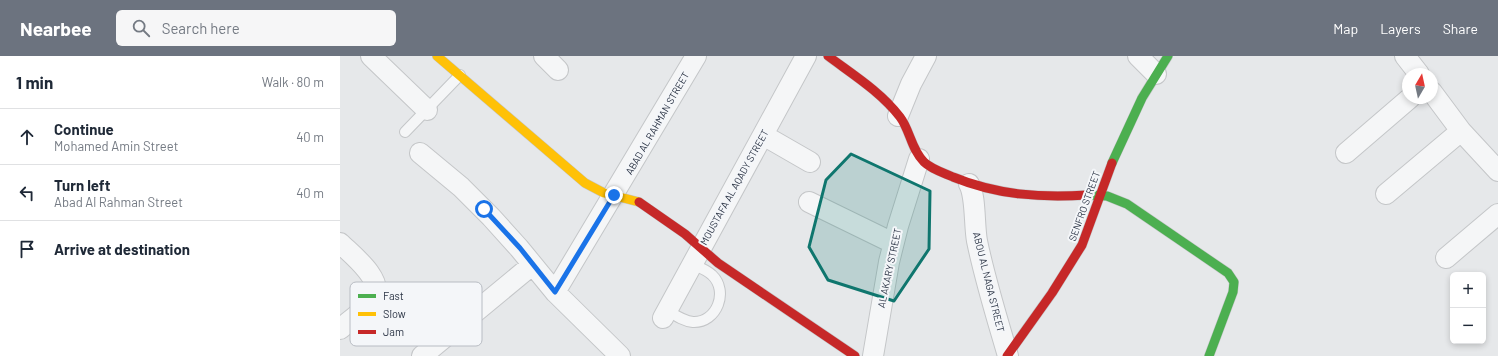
<!DOCTYPE html>
<html lang="en">
<head>
<meta charset="utf-8">
<style>
  :root { --surface:#fff; --page:#f6f6f7; --text:#1f2937; --muted:#747a83; --line:#e0e1e3; --accent:#6c737f }
  body { margin:0; font-family:Barlow,sans-serif; background:var(--page); color:var(--text) }
  .controls { position:absolute; right:12px; bottom:12px; display:grid; overflow:hidden; border-radius:6px; box-shadow:0 2px 6px #0003 }
  .controls button { width:36px; height:36px; display:grid; place-items:center; padding:0; border:0; border-bottom:1px solid var(--line); background:var(--surface); color:var(--text); font:20px sans-serif }
  .compass { position:absolute; left:1062px; top:12px; width:36px; height:36px; border-radius:50%; background:var(--surface); box-shadow:0 2px 6px #0003; rotate:9deg }
  .stop { position:absolute; width:12px; height:12px; margin:-9px; border:3px solid #1a73e8; border-radius:50%; background:#fff }
  .stop.end { background:#1a73e8; border-color:#fff; box-shadow:0 1px 4px #0008 }
  .list { margin:0; padding:0; list-style:none }
  h2 { display:flex; justify-content:space-between; align-items:center; height:52px; margin:0; padding:0 16px; font-size:17px }
  h2 small { font-size:13px; font-weight:400; color:var(--muted) }
  .list li { display:grid; grid-template-columns:26px 1fr auto; gap:12px; align-items:center; box-sizing:border-box; height:56px; padding:0 16px; border-top:1px solid var(--line) }
  .list b { display:block; font-size:15px; white-space:nowrap }
  .list p { margin:0; font-size:13px; white-space:nowrap; color:var(--muted) }
  .list em { font-size:13px; font-style:normal; color:var(--muted) }
  .icon { flex:none; width:22px; height:22px; fill:none; stroke:currentColor; stroke-width:2; stroke-linecap:round; stroke-linejoin:round }
  .map { position:relative; flex:none; width:1158px; height:300px; overflow:hidden }
  header { display:flex; align-items:center; gap:24px; box-sizing:border-box; height:56px; padding:0 20px; background:var(--accent); color:#fff }
  header strong { font-size:19px }
  nav { display:flex; gap:22px; margin-inline-start:auto; font-size:14px }
  .search { width:280px; height:36px; background:var(--page); display:flex; align-items:center; gap:10px; box-sizing:border-box; padding:0 14px; border-radius:6px; color:var(--muted); font-size:15px }
  main { display:flex }
  aside { flex:1; background:var(--surface) }
  .map>svg:first-child { display:block }
  .lines { fill:none; stroke-linecap:round; stroke-linejoin:round }
  .lane-casing { stroke:#c4c6c8; stroke-width:12 }
  .street-casing { stroke:#c4c6c8; stroke-width:22 }
  .fast-casing { stroke:#c4c6c8; stroke-width:10 }
  .slow-casing { stroke:#c4c6c8; stroke-width:10 }
  .jam-casing { stroke:#c4c6c8; stroke-width:10 }
  .lane { stroke:#f5f6f7; stroke-width:10 }
  .street { stroke:#f5f6f7; stroke-width:20 }
  .fast { stroke:#4caf50; stroke-width:9 }
  .slow { stroke:#ffc107; stroke-width:9 }
  .jam { stroke:#c62828; stroke-width:9 }
  .route { stroke:#1a73e8; stroke-width:5 }
  .marked { fill:#0f766e; fill-opacity:0.2; stroke:#0f766e; stroke-width:3; stroke-linejoin:round }
  .labels { text-anchor:middle; dominant-baseline:central; stroke-width:4; stroke-linejoin:round; paint-order:stroke }
  .street-label { font-size:10px; fill:#2b3445; stroke:#f4f6f9 }
  .key { fill:#f4f6f9; stroke:#b8bcc3; stroke-width:1 }
  .key-label { font-size:11px; fill:#2b3445 }
</style>
</head>
<body>
<header>
<strong>Nearbee</strong>
<div class="search"><svg class="icon" aria-label="search" viewBox="0 0 24 24"><circle cx="10" cy="10" r="6"/><path d="M15 15l6 6"/></svg>Search here</div>
<nav><a>Map</a><a>Layers</a><a>Share</a></nav>
</header>
<main>
<aside>
<h2>1 min<small>Walk · 80 m</small></h2>
<ul class="list">
<li><svg class="icon" aria-label="ahead" viewBox="0 0 24 24"><path d="M12 20V5M6 11l6-6 6 6"/></svg><div><b>Continue</b><p>Mohamed Amin Street</p></div><em>40 m</em></li>
<li><svg class="icon" aria-label="left" viewBox="0 0 24 24"><path d="M17 20v-9H6M10 6l-5 5 5 5"/></svg><div><b>Turn left</b><p>Abad Al Rahman Street</p></div><em>40 m</em></li>
<li><svg class="icon" aria-label="arrive" viewBox="0 0 24 24"><path d="M6 21V4h12l-3 4 3 4H6"/></svg><div><b>Arrive at destination</b></div></li>
</ul>
</aside>
<div class="map">
<svg width="1158" height="300" viewBox="0 0 1158 300">
  <rect width="100%" height="100%" fill="#e6e8ea"/>
  <g class="lines">
    <defs>
      <path id="lane" d="M65 76 120 19
        M327 254C335 259 343 265 353 266 377 267 389 235 372 219 367 214 359 211 352 208"/>
      <path id="street" d="M31 0 87 54
        M204 0 218 14
        M798 0 816 18
        M1065 0 1079 18
        M1092 36 1121 75 1158 115
        M558 60 571 28 586 0
        M423 79 470 106
        M80 97 121 131 151 161 179 192 215 236 280 300
        M1006 97 1070 42
        M629 128C636 140 634 169 637 185 645 224 657 262 668 300
        M1046 138 1121 75
        M469 146 553 187
        M0 187C12 199 44 223 34 241 27 253 10 264 0 273
        M1106 202 1158 158
        M215 236 356 0
        M323 262 466 0
        M82 300 192 209
        M533 300 549 206 558 170 579 103"/>
      <path id="fast" d="M772 107 802 42 828 0
        M747 139 767 140 787 148 888 217 894 226 893 236 869 300"/>
      <path id="slow" d="M97 0 245 127 264 137 299 146"/>
      <path id="jam" d="M488 0C512 18 541 36 560 61 570 74 571 93 584 106 591 113 604 117 613 121 657 139 701 142 747 139
        M299 146 345 178 378 207 515 300
        M667 300 712 237 742 189 772 107"/>
    </defs>
    <!-- lane casing -->
    <use href="#lane" class="lane-casing"/>
    <!-- street casing -->
    <use href="#street" class="street-casing"/>
    <!-- fast casing -->
    <use href="#fast" class="fast-casing"/>
    <!-- slow casing -->
    <use href="#slow" class="slow-casing"/>
    <!-- jam casing -->
    <use href="#jam" class="jam-casing"/>
    <!-- lane -->
    <use href="#lane" class="lane"/>
    <!-- street -->
    <use href="#street" class="street"/>
    <!-- fast -->
    <use href="#fast" class="fast"/>
    <!-- slow -->
    <use href="#slow" class="slow"/>
    <!-- jam -->
    <use href="#jam" class="jam"/>
  </g>
  <g class="lines">
    <!-- route -->
    <path class="route" d="M144 153 180 192 215 236 274 139"/>
  </g>
  <!-- marked area -->
  <path class="marked" d="M511 98 590 135 589 193 554 245 488 224 469 191 486 124Z"/>
  <g class="labels">
    <!-- street labels -->
    <g class="street-label">
      <text transform="translate(317 67) rotate(-60)">ABAD AL RAHMAN STREET</text>
      <text transform="translate(394 131) rotate(-61)">MOUSTAFA AL AQADY STREET</text>
      <text transform="translate(744 150) rotate(-70)">SENFRO STREET</text>
      <text transform="translate(549 212) rotate(-78)">AL AKARY STREET</text>
      <text transform="translate(649 226) rotate(76)">ABOU AL NAGA STREET</text>
    </g>
  </g>
  <!-- legend -->
  <rect x="10" y="226" width="132" height="64" rx="6" class="key"/>
  <rect x="18" y="238" width="18" height="4" fill="#4caf50"/>
  <rect x="18" y="256" width="18" height="4" fill="#ffc107"/>
  <rect x="18" y="274" width="18" height="4" fill="#c62828"/>
  <g class="key-label">
    <text x="43" y="244">Fast</text>
    <text x="43" y="262">Slow</text>
    <text x="43" y="280">Jam</text>
  </g>
</svg>
<div class="controls">
<button>+</button>
<button>−</button>
</div>
<svg class="compass" viewBox="-18 -18 36 36"><path d="M0-13l5 13h-10z" fill="#e53935"/><path d="M0 13l5-13h-10z" fill="#747a83"/></svg>
<div class="stop" style="left:144px;top:153px"></div>
<div class="stop end" style="left:274px;top:139px"></div>
</div>
</main>
</body>
</html>
